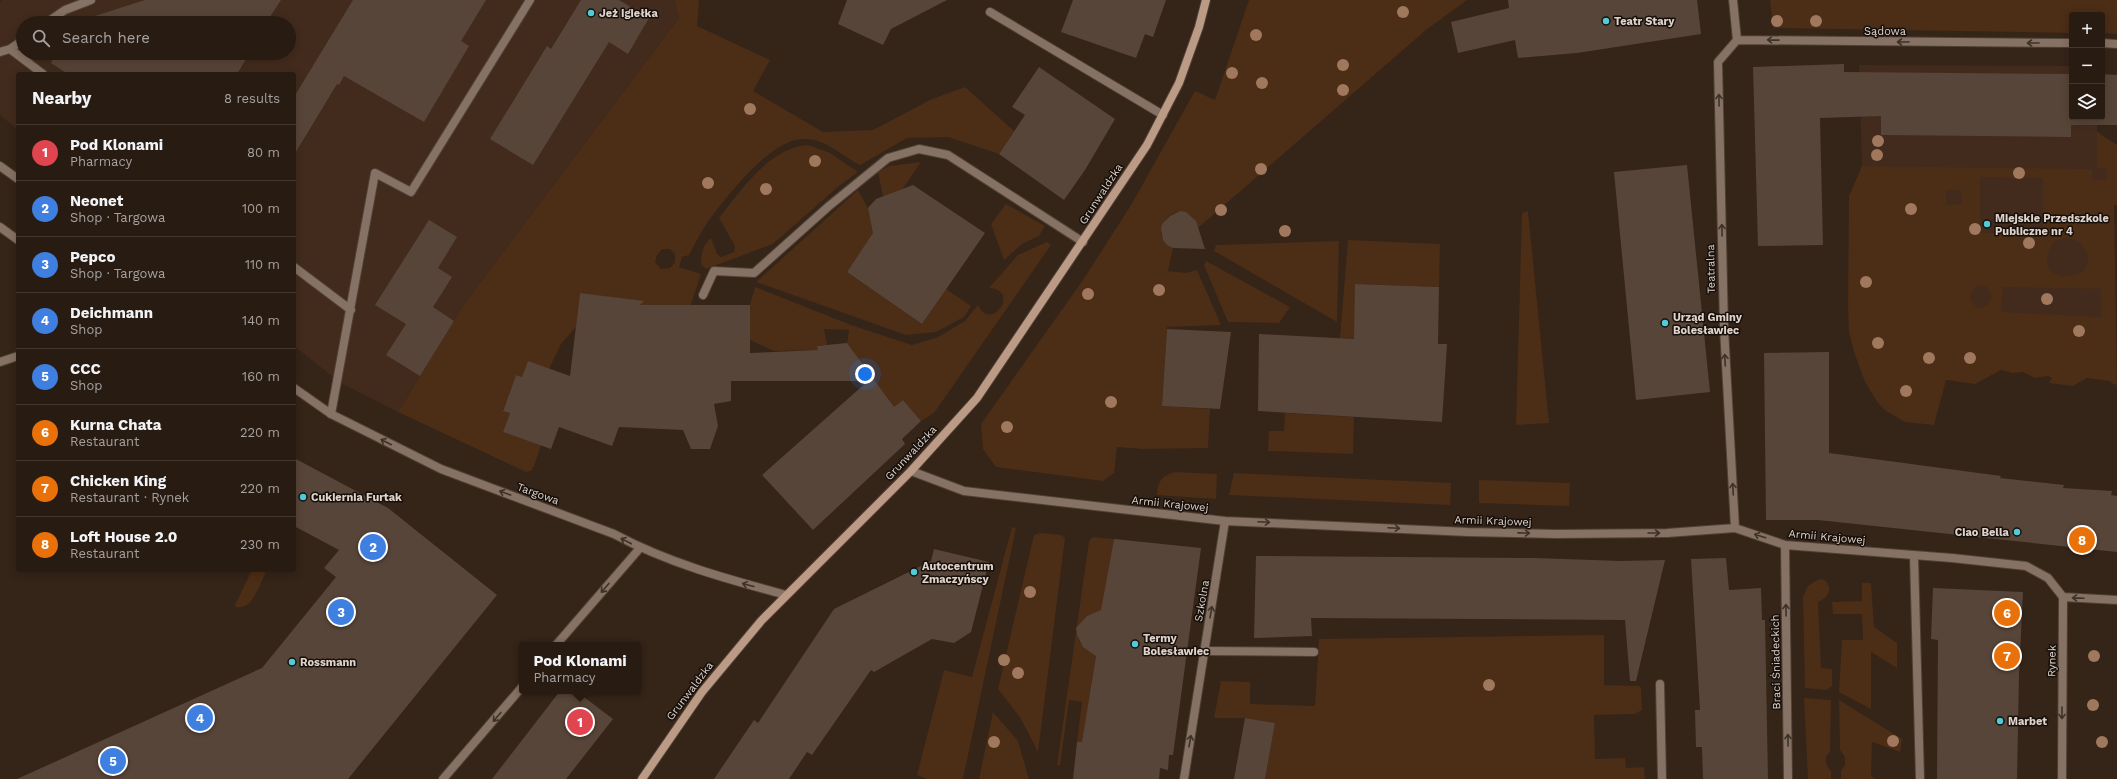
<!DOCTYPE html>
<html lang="en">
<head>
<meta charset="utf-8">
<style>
  :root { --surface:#281b12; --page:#342820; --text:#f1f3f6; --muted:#a5a19f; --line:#443932; --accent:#2563eb }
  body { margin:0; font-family:"Work Sans",sans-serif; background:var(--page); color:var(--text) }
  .controls { position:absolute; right:12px; top:12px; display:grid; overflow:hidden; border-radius:4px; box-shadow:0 2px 10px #0003 }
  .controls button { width:36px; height:36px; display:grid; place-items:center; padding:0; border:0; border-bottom:1px solid var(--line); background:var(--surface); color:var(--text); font:20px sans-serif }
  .you { position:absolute; left:865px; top:374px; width:14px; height:14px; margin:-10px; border:3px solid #fff; border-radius:50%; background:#1a73e8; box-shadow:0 0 0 6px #1a73e833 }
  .badge { display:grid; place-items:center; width:26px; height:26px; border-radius:50%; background:var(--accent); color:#fff; font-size:13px; font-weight:700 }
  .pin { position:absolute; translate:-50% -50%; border:2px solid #fff; box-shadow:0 1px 4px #0006 }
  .popup { position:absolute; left:519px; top:642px; width:122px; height:52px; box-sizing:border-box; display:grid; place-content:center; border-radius:4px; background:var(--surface); filter:drop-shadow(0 1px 3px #0005); font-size:13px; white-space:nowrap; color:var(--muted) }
  .popup b { font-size:15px; color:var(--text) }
  .popup::after { content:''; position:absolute; left:50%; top:100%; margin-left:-8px; border:8px solid transparent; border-top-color:var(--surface) }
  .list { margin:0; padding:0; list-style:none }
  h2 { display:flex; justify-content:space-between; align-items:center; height:52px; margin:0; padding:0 16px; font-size:17px }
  h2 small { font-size:13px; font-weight:400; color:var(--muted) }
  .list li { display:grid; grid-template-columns:26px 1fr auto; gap:12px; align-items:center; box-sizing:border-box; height:56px; padding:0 16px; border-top:1px solid var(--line) }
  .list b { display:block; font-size:15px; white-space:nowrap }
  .list p { margin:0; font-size:13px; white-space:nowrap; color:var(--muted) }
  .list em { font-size:13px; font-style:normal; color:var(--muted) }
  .icon { flex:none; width:22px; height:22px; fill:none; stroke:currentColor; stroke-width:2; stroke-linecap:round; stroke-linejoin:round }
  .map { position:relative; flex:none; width:2117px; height:779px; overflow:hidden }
  .search { position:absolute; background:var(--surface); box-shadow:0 2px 10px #0003; left:16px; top:16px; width:280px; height:44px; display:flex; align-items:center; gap:10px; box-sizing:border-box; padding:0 14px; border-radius:22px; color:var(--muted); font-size:15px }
  .panel { position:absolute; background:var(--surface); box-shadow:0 2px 10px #0003; left:16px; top:72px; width:280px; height:500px; border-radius:4px }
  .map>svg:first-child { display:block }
  .built { fill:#422b1d; fill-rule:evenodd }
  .green { fill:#4c2d16; fill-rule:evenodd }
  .building { fill:#584539 }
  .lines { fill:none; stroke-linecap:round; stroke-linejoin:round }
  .lane-casing { stroke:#504035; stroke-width:10 }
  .street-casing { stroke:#504035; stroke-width:10 }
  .secondary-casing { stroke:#504035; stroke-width:10 }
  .lane { stroke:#867264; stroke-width:8 }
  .street { stroke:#867264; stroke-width:8 }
  .secondary { stroke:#bc9b86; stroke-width:8 }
  .tree { fill:#9f785e }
  .oneway { stroke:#3d322a }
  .poi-dot { fill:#52cbd8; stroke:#160f0a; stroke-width:1.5 }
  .labels { text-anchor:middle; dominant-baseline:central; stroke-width:3; stroke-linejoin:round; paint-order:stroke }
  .poi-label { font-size:11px; font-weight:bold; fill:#dfd3cc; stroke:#160f0a; text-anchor:start }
  .street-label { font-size:11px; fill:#dfd3cc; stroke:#160f0a }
</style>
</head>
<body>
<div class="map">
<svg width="2117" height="779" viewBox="0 0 2117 779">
  <rect width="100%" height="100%" fill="#352418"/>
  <!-- built -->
  <path class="built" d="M2 0H674L679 18 464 304 398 412 341 383 294 346V74H18V130L0 115V2ZM23 23H289V53H23Z
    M1859 65 2072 66V117H2097V130L2106 147 2114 355 1866 302Z"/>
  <!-- green -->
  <path class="green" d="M674 0H699L697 26 770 60 753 91 823 132 873 130 932 99 965 87 1014 131 999 154 948 137 907 138 860 165C840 155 826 138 803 139 773 139 733 189 716 211 705 224 697 240 689 255L682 257 679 267 701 274 687 316V323L616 298 580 293 576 327 561 344 549 369 522 377 516 375 503 410 510 413 503 432 541 445 534 466 531 471 526 472 398 412 464 304 679 18ZM662 249H670L675 254V262L670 268 661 269 655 262 657 255Z
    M1249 0H1467L1426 30 1198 228C1195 219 1190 213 1180 211 1161 215 1153 239 1173 248L1168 271 1186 273 1197 270 1221 325 1167 327 1162 406 1210 409 1208 448 1143 449 1117 447 1114 473 1103 481 996 467 983 449 981 424 1083 280 1131 205 1195 91 1215 100Z
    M1770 0H2117V34L2102 33V15H2072V33L1773 28Z
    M2097 132 2117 145V205H2114L2117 384 2115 385 2109 381 2087 378 2073 386 2049 383 2052 378 2048 376 2035 378 2023 372 2012 373 2001 370 1975 384 1946 380 1934 425 1905 422 1886 411 1878 403 1865 382 1854 352 1849 332 1848 306 1849 196 1862 166 2092 169V179L2107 180V169L2097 168ZM1980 177 2043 178V233H1980ZM1946 190H1961L1962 204 1946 205ZM2066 238C2074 239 2082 242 2086 251 2100 288 2024 284 2054 242ZM1982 285 1988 288 1992 297 1987 306 1980 308 1973 304 1970 297 1975 287ZM2003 287 2101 289V317L2001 312Z
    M808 145 830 153 858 172 839 186 773 244 706 269 701 264C701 253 703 245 711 238L717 254 721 257 734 252 735 246 719 218C741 190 770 147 808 145Z
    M921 162 893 203 883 196 878 172 889 166Z
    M858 190 868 208 870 217 880 224 847 272 922 324 946 289 971 306 964 317 936 332 906 335 756 282Z
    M1006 204 1045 226 1039 236 1022 244 1004 260 991 224Z
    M1528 211 1549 423 1516 425 1522 213Z
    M1348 240 1440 244 1439 287 1356 284 1355 339 1340 338Z
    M1339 241 1337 322 1214 251 1216 245Z
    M1047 242 1051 245 934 413 921 421 903 400 885 415 852 374 864 367 847 343 849 330 824 329 827 345H818V350L774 351 750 340V305L755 287 851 325 912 345 938 337 965 321 978 305C990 333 1022 290 989 288L1018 255Z
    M1206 261 1290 307 1279 323 1228 322 1204 265Z
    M1285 413 1354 417 1353 454 1268 451 1269 431H1284Z
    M1175 472 1217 474 1216 499 1157 495C1158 480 1162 476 1175 472Z
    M1234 473 1451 483 1450 505 1229 495Z
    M1479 480 1570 483 1569 506 1479 503Z
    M1012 527 1016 528 963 779H927L917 775 944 670 972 677Z
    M1041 533 1061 535 1065 538 1038 752 1021 719 998 689 1034 535Z
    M1093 537 1114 539 1101 613 1087 616 1076 630C1077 642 1085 650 1096 653L1083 742H1077L1082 702 1069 700 1060 765H1057L1089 541Z
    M252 570H265V574C259 586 253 610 236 607L235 605Z
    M1819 579 1825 580C1834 589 1828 598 1818 602L1821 668 1832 669V686L1827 690 1805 688 1803 597 1808 586Z
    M1862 583H1871L1874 627 1897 643V668L1871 652V709L1839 692 1842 640H1863L1862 614H1833L1832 602 1862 601Z
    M1604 635V685L1639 686 1641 689 1642 710 1635 714 1594 715 1595 759 1625 758 1626 768 1644 767 1645 779H1265L1275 723 1245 718H1214L1221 681 1250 682V704L1315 706 1319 639Z
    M1804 698 1831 700 1830 752C1823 757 1826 766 1831 771V779H1808Z
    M1839 700 1902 739 1900 752 1872 742 1871 776 1875 779H1841V771L1845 765V757L1840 750Z
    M993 712 1018 741 1029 779H979Z"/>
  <!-- building -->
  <path class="building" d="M145 0H281L266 23H73Z
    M353 0H486L461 41 469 46 424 122 344 76 339 85 337 84 294 155V97Z
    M581 0H619L649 18 628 54 609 42 533 165 490 139 547 46 551 49Z
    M847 0H947L891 29 883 45 838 24Z
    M1073 0H1166L1153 37 1145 34 1136 58 1061 32Z
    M1508 0H1697L1701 34 1577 53 1518 58 1515 40 1458 53 1451 22 1509 8Z
    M56 53H247L249 54 237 74H68L51 63Z
    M1844 64V72L2072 74V117H2102V74L2117 75V125H2071V137L1881 135V116L1820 118 1823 245 1758 246 1753 67Z
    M1039 67 1115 119 1085 170 1064 200 999 154 1025 115 1012 107Z
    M1687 165 1710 392 1636 400 1614 172Z
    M913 185 985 233 922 324 847 272 873 233 868 208 876 199Z
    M1180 211 1186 212 1196 221 1205 249 1173 248 1167 245 1163 240 1161 229 1162 224 1170 216Z
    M429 220 457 237 438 268 452 277 433 307 454 321 420 376 386 355 406 324 375 305Z
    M1355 284 1439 287 1438 344H1447L1442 422 1258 411 1259 334 1354 339Z
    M580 293 644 301 640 305H750V353L818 350 817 346 847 343 894 407 903 400 921 421 902 439 905 444 813 530 762 475 868 381H731V401L714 404 718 426 710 449H691L683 430 619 427 612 446 559 427 551 449 503 432 510 413 503 411 516 375 522 377 528 361 570 376Z
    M1167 329 1231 332 1220 409 1162 406Z
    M1829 352V453L2001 476 2000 478 2064 485 2063 488 2112 491 2111 495 2117 496V552L1818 520H1766L1764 353Z
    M294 458 388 508 497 595 348 779H17L262 668 336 577 324 568 339 550 294 526Z
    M1114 539 1201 548 1173 755H1169L1168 770 1160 768 1159 779H1073L1077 742H1082L1096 656 1083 647 1077 635 1076 628 1087 616 1101 610Z
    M934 549 989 562 971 632 954 643 932 639 874 672 871 670 812 755 807 752 789 779H714L754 720 758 723 834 609 931 561Z
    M1256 556 1534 558 1621 561 1665 560 1636 681H1630L1625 620 1311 618 1312 636 1254 638Z
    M1726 558 1729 590 1761 588 1762 620H1765L1768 779H1703L1702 747H1696L1695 710H1700L1691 559Z
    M1933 588 2023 592 2019 675 2017 779H1937L1938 640 1931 639Z
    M560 691H576L613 719 566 779H492Z
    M1245 718 1275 723 1265 779H1234Z"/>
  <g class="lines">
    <defs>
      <path id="lane" d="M990 12 1163 115
        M46 23 65 10 91 0
        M10 49 43 74
        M0 52 10 49 23 40
        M0 227 18 240
        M294 267 351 310
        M703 295 714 271 754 273 829 206 888 158 919 149 948 155 1083 242
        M0 362 18 356
        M331 414 375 173 411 192 530 0
        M1914 556 1920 779
        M556 645 640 548
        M1204 651 1314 652
        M1660 684 1662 779
        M443 779 522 687"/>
      <path id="street" d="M1733 0 1737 40
        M1737 40 2072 43
        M2102 43 2117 44
        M0 166 18 179
        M294 388 331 414 441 469 614 534C668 563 727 579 786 595
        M911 471 964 491 1225 521 1468 532 1556 534 1667 533 1735 528 1785 545 1952 558 2026 566 2048 578 2063 597
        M1735 528 1724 328 1718 62 1737 40
        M1785 545 1788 779
        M1184 779 1225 521
        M2062 779 2063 597 2117 600"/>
      <path id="secondary" d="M642 779 702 692 761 621 911 471 977 398 1147 145 1179 83 1199 27 1206 0"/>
    </defs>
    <!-- lane casing -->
    <use href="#lane" class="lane-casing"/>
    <!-- street casing -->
    <use href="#street" class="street-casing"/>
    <!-- secondary casing -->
    <use href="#secondary" class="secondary-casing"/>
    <!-- lane -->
    <use href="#lane" class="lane"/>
    <!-- street -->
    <use href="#street" class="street"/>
    <!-- secondary -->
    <use href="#secondary" class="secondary"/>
  </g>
  <!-- trees -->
  <g class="tree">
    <circle cx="1403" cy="12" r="6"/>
    <circle cx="1777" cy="21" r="6"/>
    <circle cx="1816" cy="21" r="6"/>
    <circle cx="1256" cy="35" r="6"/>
    <circle cx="1343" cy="65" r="6"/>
    <circle cx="1232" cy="73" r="6"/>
    <circle cx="1262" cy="83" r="6"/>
    <circle cx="1343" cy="90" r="6"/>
    <circle cx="750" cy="109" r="6"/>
    <circle cx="1878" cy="141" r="6"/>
    <circle cx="1877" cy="155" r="6"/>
    <circle cx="815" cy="161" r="6"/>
    <circle cx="1261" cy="169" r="6"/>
    <circle cx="2019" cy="173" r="6"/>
    <circle cx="708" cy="183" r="6"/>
    <circle cx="766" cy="189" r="6"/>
    <circle cx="1911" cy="209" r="6"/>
    <circle cx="1221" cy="210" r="6"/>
    <circle cx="1975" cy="229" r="6"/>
    <circle cx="1285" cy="231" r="6"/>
    <circle cx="2029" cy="243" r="6"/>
    <circle cx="1866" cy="282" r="6"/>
    <circle cx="1159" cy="290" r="6"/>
    <circle cx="1088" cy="294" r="6"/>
    <circle cx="2047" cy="299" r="6"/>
    <circle cx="2079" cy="331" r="6"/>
    <circle cx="1878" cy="343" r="6"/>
    <circle cx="1929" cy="358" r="6"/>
    <circle cx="1970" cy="358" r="6"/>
    <circle cx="1906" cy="391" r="6"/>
    <circle cx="1111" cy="402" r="6"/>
    <circle cx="1007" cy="427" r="6"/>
    <circle cx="1030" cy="592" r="6"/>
    <circle cx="2094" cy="656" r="6"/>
    <circle cx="1004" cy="660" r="6"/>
    <circle cx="1018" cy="673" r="6"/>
    <circle cx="1489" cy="685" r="6"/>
    <circle cx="2093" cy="705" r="6"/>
    <circle cx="1893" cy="741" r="6"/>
    <circle cx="994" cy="742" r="6"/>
    <circle cx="2102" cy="742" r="6"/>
  </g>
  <!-- one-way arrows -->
  <defs><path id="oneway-shaft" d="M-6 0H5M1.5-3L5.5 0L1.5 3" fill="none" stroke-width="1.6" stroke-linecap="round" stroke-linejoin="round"/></defs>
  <g class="oneway">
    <use href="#oneway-shaft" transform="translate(1773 40) rotate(-179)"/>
    <use href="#oneway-shaft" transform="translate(1903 42) rotate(-180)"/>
    <use href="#oneway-shaft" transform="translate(2033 43) rotate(-180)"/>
    <use href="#oneway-shaft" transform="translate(1719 100) rotate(-91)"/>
    <use href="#oneway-shaft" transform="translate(1722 230) rotate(-91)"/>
    <use href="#oneway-shaft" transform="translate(1725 360) rotate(-93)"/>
    <use href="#oneway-shaft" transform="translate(386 442) rotate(-153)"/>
    <use href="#oneway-shaft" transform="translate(1733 489) rotate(-93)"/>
    <use href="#oneway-shaft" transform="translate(505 493) rotate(-160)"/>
    <use href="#oneway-shaft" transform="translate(1264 522) rotate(3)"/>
    <use href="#oneway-shaft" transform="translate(1394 528) rotate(3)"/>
    <use href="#oneway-shaft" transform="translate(1524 533) rotate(1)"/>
    <use href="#oneway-shaft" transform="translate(1654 533)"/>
    <use href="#oneway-shaft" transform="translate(1760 536) rotate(-162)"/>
    <use href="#oneway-shaft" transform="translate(626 541) rotate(-152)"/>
    <use href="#oneway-shaft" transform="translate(748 585) rotate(-165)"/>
    <use href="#oneway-shaft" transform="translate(605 588) rotate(131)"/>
    <use href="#oneway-shaft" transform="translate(2078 598) rotate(-178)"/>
    <use href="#oneway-shaft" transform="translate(1786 610) rotate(-91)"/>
    <use href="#oneway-shaft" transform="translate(1211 612) rotate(-80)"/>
    <use href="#oneway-shaft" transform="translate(2062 713) rotate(90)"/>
    <use href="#oneway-shaft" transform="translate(497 717) rotate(131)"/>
    <use href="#oneway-shaft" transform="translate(1788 740) rotate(-91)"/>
    <use href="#oneway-shaft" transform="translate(1190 741) rotate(-80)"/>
  </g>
  <!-- markers -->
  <g class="poi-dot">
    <circle cx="591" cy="13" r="4"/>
    <circle cx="1606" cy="21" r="4"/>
    <circle cx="1987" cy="224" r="4"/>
    <circle cx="1665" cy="323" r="4"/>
    <circle cx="303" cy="497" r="4"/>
    <circle cx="2017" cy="532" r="4"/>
    <circle cx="914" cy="572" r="4"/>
    <circle cx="1135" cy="644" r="4"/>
    <circle cx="292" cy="662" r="4"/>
    <circle cx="2000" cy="721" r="4"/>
  </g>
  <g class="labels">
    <!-- poi labels -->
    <g class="poi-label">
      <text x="599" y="13">Jeż Igiełka</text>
      <text x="1614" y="21">Teatr Stary</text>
      <text x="1995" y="218">Miejskie Przedszkole<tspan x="1995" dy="13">Publiczne nr 4</tspan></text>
      <text x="1673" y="317">Urząd Gminy<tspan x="1673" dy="13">Bolesławiec</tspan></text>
      <text x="311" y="497">Cukiernia Furtak</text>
      <text x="2009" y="532" text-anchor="end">Ciao Bella</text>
      <text x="922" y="566">Autocentrum<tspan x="922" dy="13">Zmaczyńscy</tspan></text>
      <text x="1143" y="638">Termy<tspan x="1143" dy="13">Bolesławiec</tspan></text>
      <text x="300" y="662">Rossmann</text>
      <text x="2008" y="721">Marbet</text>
    </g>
    <!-- street labels -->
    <g class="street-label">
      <text x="1885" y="31">Sądowa</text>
      <text transform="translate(1101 194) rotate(-57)">Grunwaldzka</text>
      <text transform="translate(1711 269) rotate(-91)">Teatralna</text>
      <text transform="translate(911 453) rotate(-47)">Grunwaldzka</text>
      <text transform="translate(538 494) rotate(20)">Targowa</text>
      <text transform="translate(1170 504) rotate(6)">Armii Krajowej</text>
      <text transform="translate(1493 521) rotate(2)">Armii Krajowej</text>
      <text transform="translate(1827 537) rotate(5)">Armii Krajowej</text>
      <text transform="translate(1202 601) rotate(-80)">Szkolna</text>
      <text transform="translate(2052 661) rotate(-89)">Rynek</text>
      <text transform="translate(1776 662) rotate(-91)">Braci Śniadeckich</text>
      <text transform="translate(690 691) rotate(-53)">Grunwaldzka</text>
    </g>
  </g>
</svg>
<div class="controls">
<button>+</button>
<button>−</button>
<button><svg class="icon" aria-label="layers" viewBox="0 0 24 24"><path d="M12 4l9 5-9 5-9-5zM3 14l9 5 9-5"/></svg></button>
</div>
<div class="you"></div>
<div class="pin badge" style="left:580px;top:722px;background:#e0444e">1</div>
<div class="popup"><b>Pod Klonami</b>Pharmacy</div>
<div class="pin badge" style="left:373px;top:547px;background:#3f7fe0">2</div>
<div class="pin badge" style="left:341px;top:612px;background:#3f7fe0">3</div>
<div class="pin badge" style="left:200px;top:718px;background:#3f7fe0">4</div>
<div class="pin badge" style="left:113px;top:761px;background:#3f7fe0">5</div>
<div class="pin badge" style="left:2007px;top:613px;background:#e8710a">6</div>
<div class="pin badge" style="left:2007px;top:656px;background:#e8710a">7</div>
<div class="pin badge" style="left:2082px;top:540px;background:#e8710a">8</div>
<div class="search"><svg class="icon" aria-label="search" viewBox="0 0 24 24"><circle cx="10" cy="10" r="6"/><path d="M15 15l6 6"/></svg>Search here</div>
<section class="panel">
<h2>Nearby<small>8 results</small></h2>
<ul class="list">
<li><span class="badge" style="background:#e0444e">1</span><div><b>Pod Klonami</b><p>Pharmacy</p></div><em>80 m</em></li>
<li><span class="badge" style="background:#3f7fe0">2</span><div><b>Neonet</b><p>Shop · Targowa</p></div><em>100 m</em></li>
<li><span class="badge" style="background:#3f7fe0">3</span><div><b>Pepco</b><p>Shop · Targowa</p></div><em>110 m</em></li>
<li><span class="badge" style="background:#3f7fe0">4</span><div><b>Deichmann</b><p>Shop</p></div><em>140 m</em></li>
<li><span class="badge" style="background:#3f7fe0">5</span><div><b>CCC</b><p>Shop</p></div><em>160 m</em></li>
<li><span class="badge" style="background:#e8710a">6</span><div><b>Kurna Chata</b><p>Restaurant</p></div><em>220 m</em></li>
<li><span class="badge" style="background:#e8710a">7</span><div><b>Chicken King</b><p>Restaurant · Rynek</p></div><em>220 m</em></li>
<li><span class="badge" style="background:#e8710a">8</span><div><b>Loft House 2.0</b><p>Restaurant</p></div><em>230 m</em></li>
</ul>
</section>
</div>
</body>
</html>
